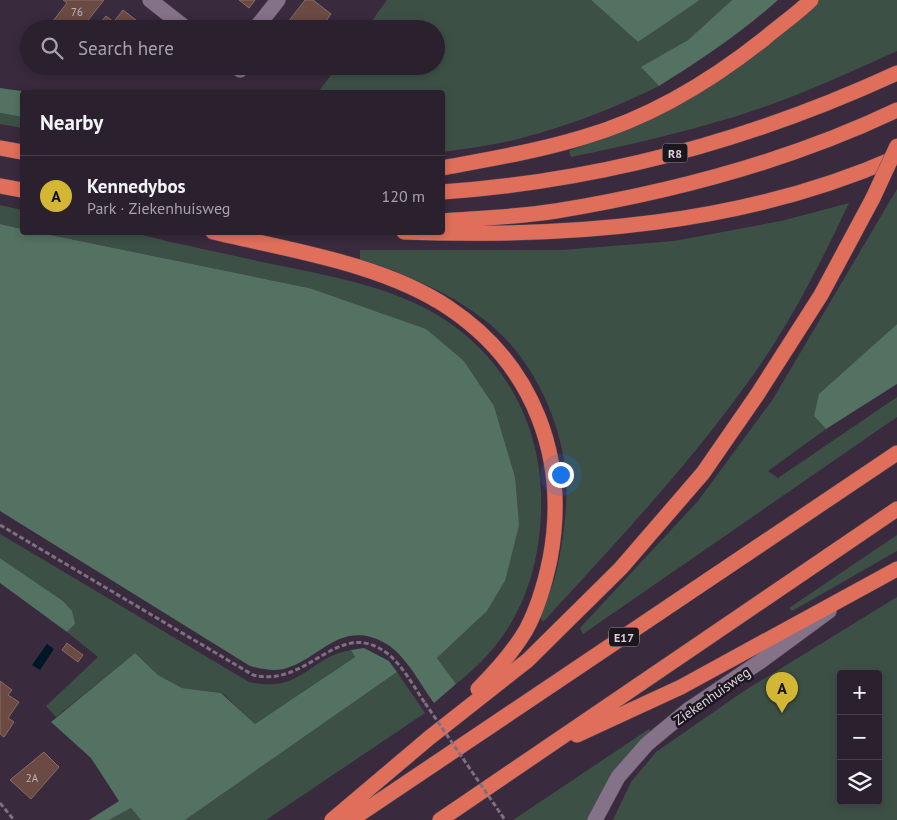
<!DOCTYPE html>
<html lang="en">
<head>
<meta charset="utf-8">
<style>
  :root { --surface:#2b202e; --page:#372d3a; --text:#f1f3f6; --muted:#a6a3aa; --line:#473e4a; --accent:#d4b635 }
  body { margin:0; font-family:"PT Sans",sans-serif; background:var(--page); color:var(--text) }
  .controls { position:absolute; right:15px; bottom:15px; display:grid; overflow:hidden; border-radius:5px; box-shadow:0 2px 8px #0003 }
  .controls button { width:45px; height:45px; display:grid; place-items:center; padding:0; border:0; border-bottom:1px solid var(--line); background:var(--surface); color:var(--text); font:25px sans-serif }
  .you { position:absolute; left:560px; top:474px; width:18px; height:18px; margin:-12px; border:4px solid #fff; border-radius:50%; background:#1a73e8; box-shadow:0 0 0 8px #1a73e833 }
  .badge { display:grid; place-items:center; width:32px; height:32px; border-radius:50%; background:var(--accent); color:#111; font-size:16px; font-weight:700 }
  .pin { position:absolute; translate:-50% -41px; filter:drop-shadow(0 1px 2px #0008) }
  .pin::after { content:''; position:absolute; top:26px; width:18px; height:15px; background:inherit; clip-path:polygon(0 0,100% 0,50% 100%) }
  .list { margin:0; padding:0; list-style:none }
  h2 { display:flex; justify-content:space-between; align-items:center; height:65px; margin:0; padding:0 20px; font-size:21px }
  h2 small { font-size:16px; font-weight:400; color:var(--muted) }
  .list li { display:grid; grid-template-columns:32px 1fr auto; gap:15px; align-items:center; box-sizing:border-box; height:80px; padding:0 20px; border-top:1px solid var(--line) }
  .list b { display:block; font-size:19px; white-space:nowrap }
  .list p { margin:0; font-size:16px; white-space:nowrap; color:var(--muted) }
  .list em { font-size:16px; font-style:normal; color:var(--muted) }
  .icon { flex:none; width:28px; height:28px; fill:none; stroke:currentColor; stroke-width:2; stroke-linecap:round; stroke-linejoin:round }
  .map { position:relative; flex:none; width:897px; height:820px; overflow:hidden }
  .search { position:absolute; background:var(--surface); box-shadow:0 2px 8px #0003; left:20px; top:20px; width:425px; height:55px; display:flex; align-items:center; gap:12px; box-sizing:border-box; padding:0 18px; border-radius:28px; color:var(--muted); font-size:19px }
  .panel { position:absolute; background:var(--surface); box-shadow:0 2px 8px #0003; left:20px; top:90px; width:425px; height:145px; border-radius:5px }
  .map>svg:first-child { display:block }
  .green { fill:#3d5046; fill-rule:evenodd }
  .forest { fill:#537261 }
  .water { fill:#001725 }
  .building { fill:#6a4a42; stroke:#8a6d66 }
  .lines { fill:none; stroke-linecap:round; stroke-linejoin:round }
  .minor-casing { stroke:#554857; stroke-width:16 }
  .highway-casing { stroke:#554857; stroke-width:16 }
  .path { stroke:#7d7080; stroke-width:3; stroke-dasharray:5 2.5; stroke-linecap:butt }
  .minor { stroke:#847288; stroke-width:15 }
  .highway { stroke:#df6f5a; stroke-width:15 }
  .highway-bridge-casing { stroke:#554857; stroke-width:16; stroke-linecap:butt }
  .path-bridge { stroke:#7d7080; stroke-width:3; stroke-dasharray:5 2.5; stroke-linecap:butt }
  .highway-bridge { stroke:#df6f5a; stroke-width:15 }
  .labels { text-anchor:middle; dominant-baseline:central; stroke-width:5; stroke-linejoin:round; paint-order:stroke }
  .number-label { font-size:11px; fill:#c0b0b7 }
  .shield { fill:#1c161e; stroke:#a29aa4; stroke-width:1 }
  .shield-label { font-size:12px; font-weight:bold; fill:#dcd2de }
  .street-label { font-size:14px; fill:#dcd2de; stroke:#1c161e }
</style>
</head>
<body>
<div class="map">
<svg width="897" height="820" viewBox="0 0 897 820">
  <rect width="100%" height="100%" fill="#392a3d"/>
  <!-- green -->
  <path class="green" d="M387 0H591L638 42 700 0H732L688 40 642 67 659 86C615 108 570 125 522 138 496 145 469 148 443 152L442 92H318L338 66H436V29H366Z
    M816 0H897V51C844 75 790 100 734 117 680 133 626 146 571 157L569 151 645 120Z
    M0 113 22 117V128L0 124Z
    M897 189V324L833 382 814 416 826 429 768 471 778 478 897 397V417L583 634 580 628 698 501 773 399Z
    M849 203C818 269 784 335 740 393 680 475 611 548 543 622L540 618C546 600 555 582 558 564 564 537 569 494 565 466 557 410 528 352 482 318 446 291 404 273 360 259V250H562L674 241 781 221Z
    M0 205 22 210V229L0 224Z
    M41 233C69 233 98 231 126 233 141 233 156 239 171 242 201 249 232 255 262 262 315 273 372 282 421 306 501 346 545 424 541 513 538 584 513 640 456 684L437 658 487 611 505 581 515 477 494 406 464 361 309 288Z
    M0 534 249 682C303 694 308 657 351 650L355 657 255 724 222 693 182 688 158 675 135 653 56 717 46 706 98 657 67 632 75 624 63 601 0 558Z
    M897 535V551L792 611 789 608Z
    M897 597V820H613L631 782 656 752 744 691ZM841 674H878V801H841Z
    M397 672 425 713 266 820H185Z
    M649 729 651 732 606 784 587 820H513Z
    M131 808 141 820H109Z"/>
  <!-- forest -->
  <path class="forest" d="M591 0H700L638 42Z
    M732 0H778C741 33 701 60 659 86L641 67 688 40Z
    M0 88 28 92H22V117L0 113Z
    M0 224 22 229V232L41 233 309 288 426 329 464 361 494 406 515 477 519 525 505 581 487 611 437 658 456 684 434 703C420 684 405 653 383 642 340 620 319 659 287 668 274 672 263 669 250 666L0 511Z
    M897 324V384L826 429 814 416 819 394Z
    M0 558 63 601 72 611 75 624 67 632 0 583Z
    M364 648 389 661 397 672 185 820H141L131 808 109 820H89L119 801 91 758 51 722 135 653 158 675 182 688 221 693 255 724 355 657 351 650Z"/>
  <!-- water -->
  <path class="water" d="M47 644 54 649 40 670 32 665Z"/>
  <!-- building -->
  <path class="building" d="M63 0H104L81 29H64L53 21 67 3Z
    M239 0H255L249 8Z
    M305 0H313L331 14 320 29H289L285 26Z
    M123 10 136 20 134 22 143 29H108Z
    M106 16 114 22 108 29H95Z
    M67 643 83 655 78 662 62 650Z
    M0 681 12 690 8 695 19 702 8 718 14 722 4 737 0 734Z
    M44 752 59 767 31 799 10 780Z"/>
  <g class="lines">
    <defs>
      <path id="minor" d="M150 0 187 29
        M255 29 278 0
        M235 66 240 70
        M595 820 618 777 647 744 688 710 761 661 829 611"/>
      <path id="highway" d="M0 148 22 152
        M442 168C490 159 538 151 584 137 650 118 711 81 764 39 779 26 797 14 811 0
        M0 186 22 190
        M442 192C600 181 754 139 897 73
        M442 221C480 218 519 217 556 211 672 192 790 161 897 110
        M213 232C289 250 384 264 449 308 534 365 569 459 550 559 545 583 538 608 526 630 513 652 496 671 478 689
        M404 232C569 238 744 225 897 157
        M577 735 681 687 897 569
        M332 820 429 738 528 660 621 568 703 473 757 395 821 295 873 198
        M351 820 897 453
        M440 820 897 509"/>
    </defs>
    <!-- minor casing -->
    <use href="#minor" class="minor-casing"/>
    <!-- highway casing -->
    <use href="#highway" class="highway-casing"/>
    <!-- path -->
    <path class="path" d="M0 525 253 675C309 689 338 615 388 654 403 666 414 687 425 703
      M0 803 14 820"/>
    <!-- minor -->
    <use href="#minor" class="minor"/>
    <!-- highway -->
    <use href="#highway" class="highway"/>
    <defs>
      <path id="highway-bridge" d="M873 198 897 146"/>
    </defs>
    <!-- highway-bridge casing -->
    <use href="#highway-bridge" class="highway-bridge-casing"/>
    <!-- path-bridge -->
    <path class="path-bridge" d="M425 703 505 820"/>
    <!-- highway-bridge -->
    <use href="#highway-bridge" class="highway-bridge"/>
  </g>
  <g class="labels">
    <!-- number labels -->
    <g class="number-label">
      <text x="77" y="12">76</text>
      <text x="32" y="778">2A</text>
    </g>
    <!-- shield labels -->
    <g class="shield">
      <rect x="662.5" y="143.5" width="25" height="19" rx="4"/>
      <rect x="609" y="627.5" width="30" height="19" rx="4"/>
    </g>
    <g class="shield-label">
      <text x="675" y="153">R8</text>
      <text x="624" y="637">E17</text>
    </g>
    <!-- street labels -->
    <g class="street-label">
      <text transform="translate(712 696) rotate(-35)">Ziekenhuisweg</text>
    </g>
  </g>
</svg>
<div class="controls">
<button>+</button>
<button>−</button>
<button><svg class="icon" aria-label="layers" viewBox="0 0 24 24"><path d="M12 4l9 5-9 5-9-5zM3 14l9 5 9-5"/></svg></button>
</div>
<div class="you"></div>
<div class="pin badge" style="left:782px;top:713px">A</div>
<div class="search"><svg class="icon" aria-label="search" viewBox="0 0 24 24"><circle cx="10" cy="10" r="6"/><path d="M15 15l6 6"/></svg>Search here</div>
<section class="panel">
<h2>Nearby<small></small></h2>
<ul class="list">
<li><span class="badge">A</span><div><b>Kennedybos</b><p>Park · Ziekenhuisweg</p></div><em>120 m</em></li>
</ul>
</section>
</div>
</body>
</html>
